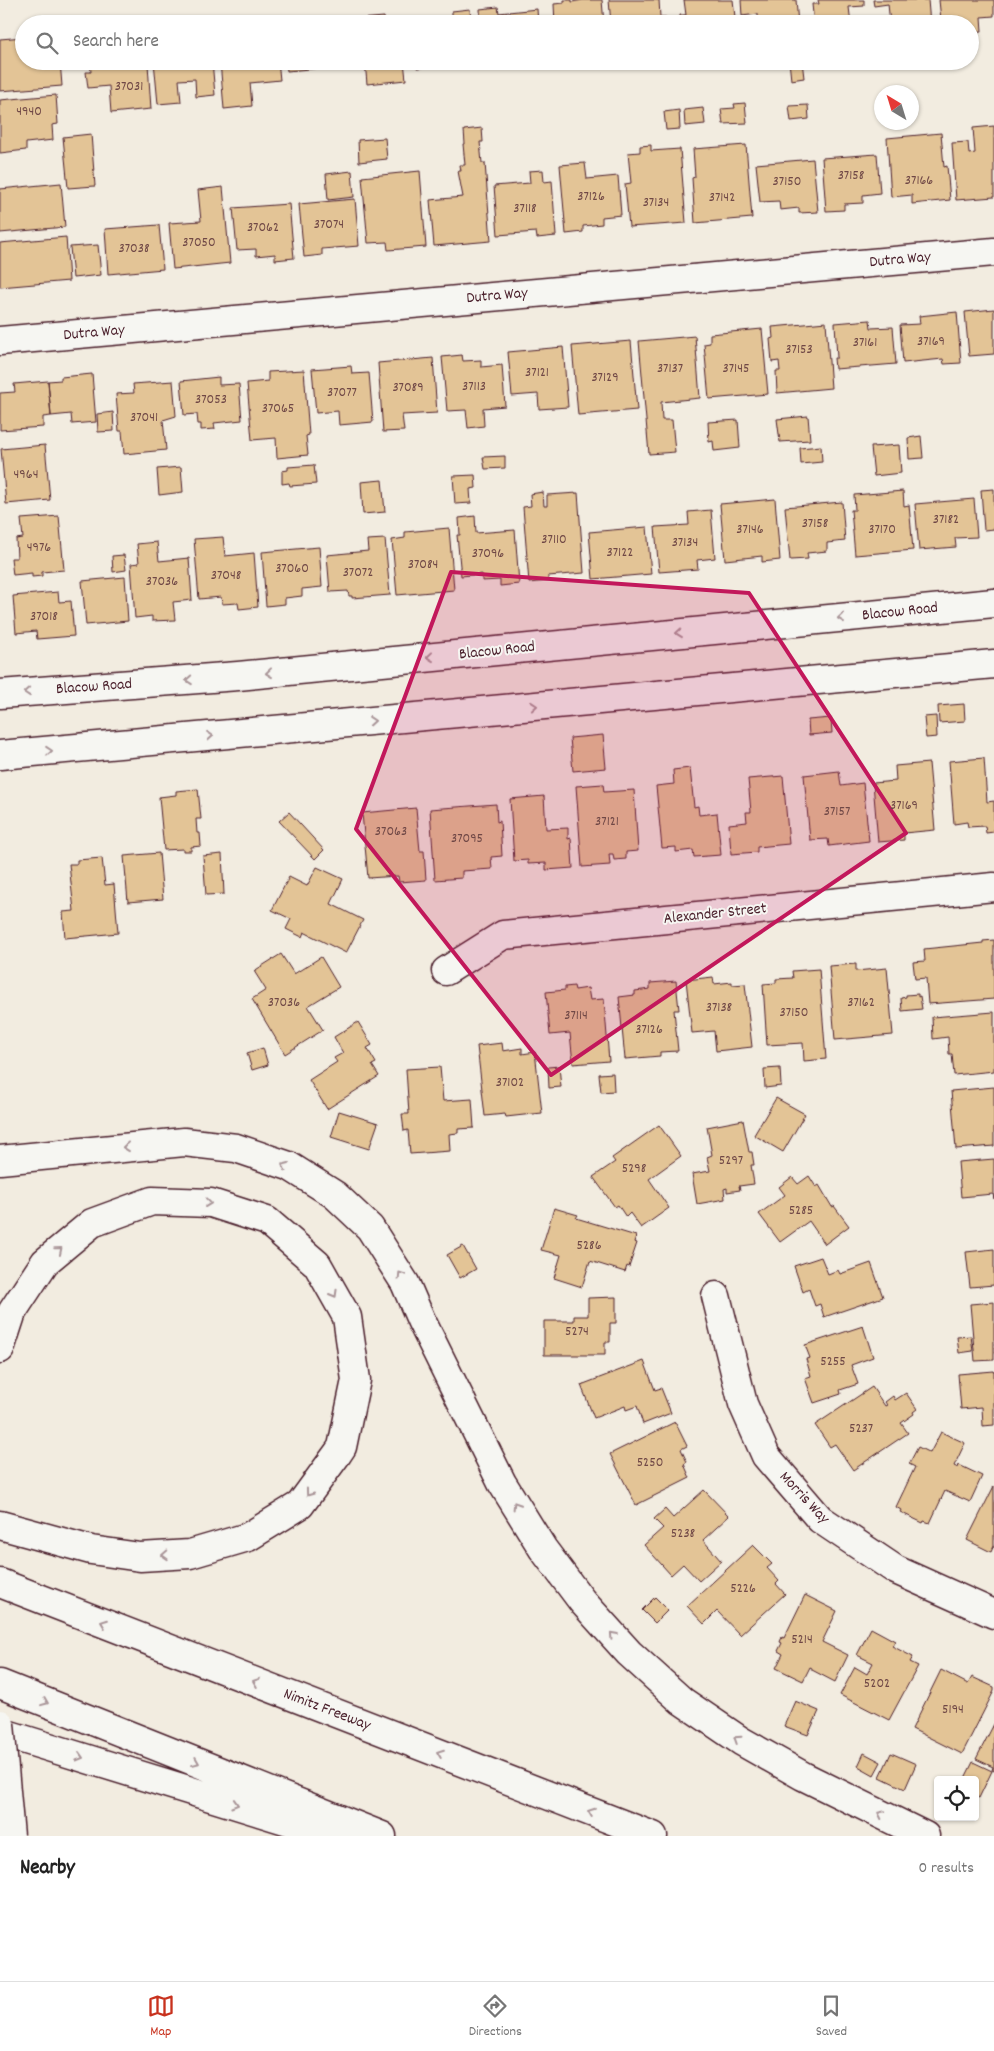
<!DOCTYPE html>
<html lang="en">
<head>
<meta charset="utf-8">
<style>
  :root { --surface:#fff; --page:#f2f2f2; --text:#222; --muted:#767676; --line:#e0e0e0; --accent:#c8321e }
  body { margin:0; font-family:Dekko,sans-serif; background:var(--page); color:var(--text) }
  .controls { position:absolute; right:15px; bottom:15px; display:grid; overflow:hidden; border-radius:5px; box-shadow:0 1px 4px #0004 }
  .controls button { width:45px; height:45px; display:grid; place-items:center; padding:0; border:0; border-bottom:1px solid var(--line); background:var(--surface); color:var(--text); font:25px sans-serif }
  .compass { position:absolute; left:874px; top:85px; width:45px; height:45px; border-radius:50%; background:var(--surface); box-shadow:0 1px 4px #0004; rotate:322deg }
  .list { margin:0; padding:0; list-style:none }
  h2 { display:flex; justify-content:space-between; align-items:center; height:65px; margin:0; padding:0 20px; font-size:21px }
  h2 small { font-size:16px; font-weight:400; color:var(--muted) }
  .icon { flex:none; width:28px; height:28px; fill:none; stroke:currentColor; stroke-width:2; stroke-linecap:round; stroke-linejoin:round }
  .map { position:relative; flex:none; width:994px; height:1836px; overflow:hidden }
  .search { position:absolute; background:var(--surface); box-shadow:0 1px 4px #0004; left:15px; right:15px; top:15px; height:55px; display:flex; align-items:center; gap:12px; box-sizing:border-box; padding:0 18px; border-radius:28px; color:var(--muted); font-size:19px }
  .sheet { height:145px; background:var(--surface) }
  nav { display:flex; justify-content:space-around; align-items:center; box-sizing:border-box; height:70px; border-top:1px solid var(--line); background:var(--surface); font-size:14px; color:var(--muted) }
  nav a { display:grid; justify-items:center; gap:2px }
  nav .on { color:var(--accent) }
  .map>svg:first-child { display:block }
  .building { fill:#e3c496; stroke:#4a1f2b }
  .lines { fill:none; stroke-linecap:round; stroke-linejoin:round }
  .minor-casing { stroke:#4a1f2b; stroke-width:31 }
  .secondary-casing { stroke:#4a1f2b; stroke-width:31 }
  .motorway-casing { stroke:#4a1f2b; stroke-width:31 }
  .minor { stroke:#f6f6f2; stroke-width:28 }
  .secondary { stroke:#f6f6f2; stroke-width:28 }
  .motorway { stroke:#f6f6f2; stroke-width:28 }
  .primary-bridge-casing { stroke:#4a1f2b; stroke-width:31; stroke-linecap:butt }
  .primary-bridge { stroke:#f6f6f2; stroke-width:28 }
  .oneway { stroke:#a99598 }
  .marked { fill:#c2185b; fill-opacity:0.2; stroke:#c2185b; stroke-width:4; stroke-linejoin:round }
  .labels { text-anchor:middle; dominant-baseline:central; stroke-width:4; stroke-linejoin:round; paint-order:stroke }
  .number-label { font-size:14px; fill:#704846 }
  .street-label { font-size:16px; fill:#4a1f2b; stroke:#f6f6f2 }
</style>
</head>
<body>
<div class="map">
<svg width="994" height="1836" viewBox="0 0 994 1836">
  <rect width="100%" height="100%" fill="#f2ece0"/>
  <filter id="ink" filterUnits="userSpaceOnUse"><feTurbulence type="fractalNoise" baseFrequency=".02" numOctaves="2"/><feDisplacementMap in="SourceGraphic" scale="10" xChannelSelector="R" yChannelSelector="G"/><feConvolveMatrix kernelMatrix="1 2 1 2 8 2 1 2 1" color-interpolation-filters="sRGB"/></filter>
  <g filter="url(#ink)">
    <!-- building -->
    <path class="building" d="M564 0H572V2L583 0H602L604 24H555L554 4 564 3Z
      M609 0H659L660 17H666V24H611Z
      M684 0H733L735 17 721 19V24H680V15H686Z
      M741 0H796L798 24H758V14L742 16Z
      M818 0H864V6L849 7 851 24H814L812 4H819Z
      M873 0H928L930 24H890L888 4 874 6Z
      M939 0H994V16L981 17 982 31 970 32V24H947V20H941Z
      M498 7 499 13 537 9 538 24H481L480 9Z
      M470 9 471 24H433V18L452 17V11Z
      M384 17 385 24H348V20Z
      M24 37V61H60L62 86 0 91V39Z
      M90 61H141V64H148L151 109 111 113 109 86 88 88 86 72H91Z
      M154 61H212L215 95 196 97 195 79 179 80 181 102 158 104Z
      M220 61H278L280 80 250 83 252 106 224 109Z
      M286 61H344V66L287 71Z
      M365 61H404L406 80 367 84Z
      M417 61H474L475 63 417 68Z
      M789 61H802L804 78 791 80Z
      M56 95 58 124 52 125 53 140 26 143V150L0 153V100Z
      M745 103 747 123 723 124 721 109 735 108 734 104Z
      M808 105 809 119 791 121 789 106Z
      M703 108 705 124 685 126 684 110Z
      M679 110 680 129 666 130 664 112Z
      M994 126V197L956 200 952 143 968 142 969 154 975 153 973 128Z
      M482 128 483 142H480L482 163H485L491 241 434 246 430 200 463 197 458 171H461L460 165H465L463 144H465L464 130Z
      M941 133 944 167 947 166 950 200 912 204V195L891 197 887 138Z
      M91 134 95 186 68 188 63 137Z
      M385 138 387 159 359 162 358 140Z
      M651 145V151L680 149 686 223 629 227 625 184 631 183 628 153 640 152V146Z
      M746 145 752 218 695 223 692 178 695 177 693 149Z
      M877 154 880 193 863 195V203L844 204V210L826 211 822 158Z
      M813 159 818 212 799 213V208L780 210 779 201 760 202 756 164Z
      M585 163 587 179 618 176 621 215 602 217V224L583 226V232L566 234 560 165Z
      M543 170 544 182 552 181 556 236 537 238 536 232 498 235 494 186 530 183 529 171Z
      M352 171 354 197 328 200 326 174Z
      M420 171 426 247 388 250 387 242 368 243 362 177Z
      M61 183 65 227 0 233V189Z
      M223 187 230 263 173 269 169 223 201 221 198 190Z
      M355 199 359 246 322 249V255L304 257 299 204Z
      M289 204 294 258 275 260V254L256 256V249L237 250 233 208Z
      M159 225 163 269 108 274 105 229Z
      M66 237 69 281 0 287V243Z
      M98 245 101 275 73 278 70 247Z
      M994 309V354L969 356 965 312Z
      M957 312 961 363 944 364 943 359 903 363 900 325 920 324 919 316Z
      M870 320 871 328 893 327 896 364 835 369 834 358H837L835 323Z
      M826 322 831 388 777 393 776 371H780L779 361 772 362 770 339 773 338 772 327Z
      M762 329 768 394 709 399 704 344 710 343V334Z
      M695 336 700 398 661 402 662 420H672L675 452 649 454 639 341Z
      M631 341 637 410 578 415 572 346Z
      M563 347 568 407 539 409 538 394 512 396 508 352Z
      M462 355 463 361 481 360V367L502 365 505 406 483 408 484 426 468 428 466 410 447 411 442 357Z
      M433 358 437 413 402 415 404 431 383 432 378 363Z
      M351 366 352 374 369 373 373 422 339 425 338 411 316 413 312 369Z
      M304 370 309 435 306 436 308 455 277 458 276 438 252 440 247 383 268 381V372Z
      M92 374 96 422 72 424 71 414 51 416 48 381 61 380V377Z
      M219 377V385L239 384 242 420 214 423 215 429 201 430V424H198L197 414 184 415 181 381Z
      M48 381 51 416 43 417V427L0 430V393L15 392 14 384Z
      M173 381 176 416 163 420 166 450 124 454 122 431H119L116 394 134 393 133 384Z
      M113 412 114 431 98 432 97 414Z
      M808 416 810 440 780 442 777 419Z
      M738 420 740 448 714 451 713 441 709 442 708 422Z
      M921 436 923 458 909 459 908 438Z
      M45 445 50 500 6 504 1 449Z
      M899 445 901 473 874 476 871 447Z
      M821 446 822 462 801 464 800 448Z
      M505 456V468L485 469 483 457Z
      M314 465 316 484 290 486 289 483 282 484V471L288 470V467Z
      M181 467 183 492 159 495 157 469Z
      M475 475 476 488 470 489 471 503 455 504 453 476Z
      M382 480 385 512 363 514 361 482Z
      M994 489V529L984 530 981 490Z
      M903 491 904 506 909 505 913 550 855 555 851 510H855L854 495Z
      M543 492 544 506H547V495L578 493 584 573 548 576V581L529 583 523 507 531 506 530 494Z
      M775 499 780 560 762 562V556L725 560 720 504Z
      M974 499 977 537 955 538 956 547 919 550 915 504Z
      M842 502 845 541 827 543V551L807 553 808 559 790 560 785 507Z
      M711 510 715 558 697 560 698 569 659 572 655 527 689 525 688 512Z
      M59 516 64 570 42 572V576L32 577V573L13 575 11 558H17L16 539 23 538 21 519Z
      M475 516 476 533 515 530 519 584 500 586V580L482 581V574L461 576 457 535H460L459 518Z
      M647 527 651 574 593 579 589 532Z
      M449 528 454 590 397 595 392 540 405 538V532Z
      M223 537 225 556 254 553 258 607 239 609 238 603 222 604 221 597 199 599 194 539Z
      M385 539 390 595 352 598V596H349L348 591 330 592 327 555 368 551 367 540Z
      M157 542 159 561 189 558 192 600 173 602 175 620 152 621V616L135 618 131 564 139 563 137 544Z
      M319 547 322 587 302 589V596L285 598V604L266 606 262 552Z
      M124 555 126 570 113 572 112 556Z
      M125 577 128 621 86 625 82 581Z
      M58 592 59 602 71 601 74 636 37 639 36 631 16 633 13 596Z
      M964 704 965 721 939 723 938 706Z
      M936 716 937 737 926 738 924 717Z
      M831 718 832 733 809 735 808 720Z
      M603 735 606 768 573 771 570 738Z
      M984 758 987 802 994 801V832L986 833 985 826 968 827 967 822 954 824 949 761Z
      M929 763 935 830 904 833V840L878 842 873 783 896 781 895 766Z
      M690 768 694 807 698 806 699 815 717 813 721 855 694 857 693 850 676 852V847L662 848 656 786 674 784 673 770Z
      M839 771 841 786 863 783 869 841 829 846 828 839 810 840 804 775Z
      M783 776 789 844 757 847V852L731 854 729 824 747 822 746 812H751L748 779Z
      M603 784 604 792 634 790 638 851 626 852V859L614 860 613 854H609L610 865 582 867 576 786Z
      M198 789 201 819H196L197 833H200L201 846 191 847V851H183V849L164 850 159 797 176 795V791Z
      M544 796 546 829 568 828V839L571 838 573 868 546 870V863L528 864V860L514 861 510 799Z
      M496 804 497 822 500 821 502 856 491 857 492 869 462 871V878L435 880 430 809Z
      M416 808 420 851H424L426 880 399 882 398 876 368 878 362 813Z
      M289 812 324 850 315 859 279 821Z
      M159 853 163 899 128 902 124 856Z
      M222 854 224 894 206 895 203 856Z
      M102 858 105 885 114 884 118 933 65 938 63 912 74 911 69 864H77V860Z
      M317 867 343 879 331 904 363 920 346 953 304 932 302 937 286 929 291 919 272 910 289 877 307 886Z
      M994 940V999L928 1004 926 978 915 979 913 962 925 961 924 949 983 943V941Z
      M281 954 294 974 321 957 339 987 308 1006 323 1030 285 1054 252 999 266 990 254 971Z
      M856 964V971L887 968 893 1035 835 1040 829 966Z
      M819 969 826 1059 804 1061 803 1043 767 1045 763 984 776 983V979L793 978 792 971Z
      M713 977 714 984 732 982V985L745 984 752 1047 716 1051 714 1031 692 1033 686 980Z
      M676 981 679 1010H674L678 1051 660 1052V1056L625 1059 619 997 635 995V991L650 989V983Z
      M574 986 575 990 588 988 590 1000 604 999 609 1061 573 1064 570 1033 550 1035 546 992 565 990V987Z
      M918 994V997L920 996 922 1009 902 1011 901 998 906 997V995Z
      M994 1012V1071L954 1075 952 1054H949L948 1037 933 1039 932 1017Z
      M358 1022 372 1045 367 1048 376 1063 372 1065 379 1076 327 1109 309 1080 337 1062 334 1058 343 1053 334 1037Z
      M502 1043 503 1051 522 1048V1054L535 1052 542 1113 506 1117 505 1114 485 1116 477 1046Z
      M263 1048 268 1065 252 1070 247 1053Z
      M559 1066 561 1087 549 1088 548 1067Z
      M440 1067 443 1101 472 1099 474 1128 458 1129V1133L449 1134 450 1151 410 1154 408 1130 404 1131 402 1114H409L406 1069Z
      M780 1068 781 1086 765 1088 764 1069Z
      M613 1073 614 1091 601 1092 599 1074Z
      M994 1087V1146L956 1149 951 1091Z
      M776 1098 805 1114 783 1152 754 1135Z
      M339 1111 378 1123 369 1149 331 1137Z
      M743 1120 749 1152H752L754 1165H751L754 1184 739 1186 740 1190 727 1192V1188L724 1189 725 1199 697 1204 692 1174 710 1171 707 1157 712 1155 707 1127Z
      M659 1125 681 1156 649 1179 669 1208 641 1228 630 1213 626 1217 618 1205 615 1207 593 1177 615 1162 612 1158Z
      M994 1159V1199L993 1194 961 1197 958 1162Z
      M809 1176 816 1187 819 1185 832 1207 834 1206 849 1226 825 1244 809 1221 780 1242 759 1214 785 1195 779 1187 792 1177 798 1184Z
      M554 1208 578 1215 576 1218 636 1236 634 1242 637 1243 629 1267 627 1266 625 1272 590 1261 582 1287 554 1278 561 1255 541 1250Z
      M463 1246 476 1269 460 1278 447 1255Z
      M994 1249V1285L970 1287 966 1252Z
      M821 1257 828 1274 838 1270 840 1274 871 1263 883 1297 824 1317 820 1304 815 1306 809 1289 803 1292 794 1266Z
      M616 1297V1323H610V1342H605V1355H544V1321H574V1316H588V1298Z
      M994 1302V1360L975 1361 970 1304Z
      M863 1326 873 1357 851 1365 858 1384 840 1390 841 1394 814 1403 805 1378 811 1376 806 1359 810 1358 805 1345Z
      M971 1336 973 1351 959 1353 957 1337Z
      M644 1361 655 1390 661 1388 671 1413 643 1424 637 1406 626 1410 625 1406 594 1418 581 1385Z
      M994 1371V1425L983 1426 982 1407 961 1409 958 1374Z
      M872 1387 885 1406 887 1405 885 1402 893 1396 895 1400 906 1393 917 1409 913 1412 914 1414 901 1423 908 1433 853 1470 835 1444 830 1447 815 1425Z
      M675 1422 687 1446 681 1449 687 1462 684 1464 690 1478 636 1505 610 1454Z
      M941 1432 965 1443 954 1466 958 1468 959 1465 982 1476 970 1502 945 1491 930 1523 924 1521 923 1523 900 1512 901 1510 896 1507 915 1467 909 1464 918 1447 930 1453Z
      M994 1486V1545L991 1552 967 1540Z
      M704 1490 729 1516 703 1540 721 1561 699 1581 683 1564 671 1575 644 1545 663 1528 654 1519 665 1509 673 1518Z
      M753 1545 772 1564 767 1568 779 1581 776 1584 785 1594 740 1635 717 1611 704 1624 687 1606Z
      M805 1595 837 1611 822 1642 848 1655 835 1682 812 1670V1668L810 1667 803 1681 776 1668 783 1654 778 1651 782 1643 780 1642 782 1637 784 1638Z
      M655 1597 668 1610 655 1623 642 1610Z
      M871 1628 895 1641 892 1646 913 1657 910 1662 918 1666 889 1720 840 1695 855 1667 867 1674 873 1663 857 1655Z
      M941 1670 968 1684 972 1677 994 1687V1691L962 1754 912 1729Z
      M795 1701 819 1711 808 1735 784 1726Z
      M994 1724V1771L992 1770 993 1767 976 1759Z
      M864 1753 881 1762 874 1775 858 1766Z
      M891 1753 916 1764 905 1789 880 1777Z
      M973 1762 992 1771 979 1798 975 1796V1780H964Z"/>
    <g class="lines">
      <defs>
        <path id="minor" d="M0 341 994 252
          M446 971 503 935 994 887
          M716 1296 743 1404 766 1456 820 1519 896 1570 994 1614"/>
        <path id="secondary" d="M0 694 238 676 994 603
          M0 755 994 664"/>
        <path id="motorway" d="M0 1160 184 1142 236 1148 289 1166 335 1195 370 1228 405 1283 421 1320 502 1483 543 1549 582 1601 629 1653 682 1701 741 1741 803 1776 925 1836
          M0 1349 12 1312 45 1262 92 1223 152 1201 211 1203 267 1221 317 1264 347 1317 356 1380 342 1447 338 1453 300 1505 248 1537 190 1554 140 1557 91 1550 0 1525
          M0 1583 653 1836
          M0 1684 382 1836
          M0 1732 337 1836"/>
      </defs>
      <!-- minor casing -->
      <use href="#minor" class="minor-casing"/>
      <!-- secondary casing -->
      <use href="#secondary" class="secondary-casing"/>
      <!-- motorway casing -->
      <use href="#motorway" class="motorway-casing"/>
      <!-- minor -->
      <use href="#minor" class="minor"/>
      <!-- secondary -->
      <use href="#secondary" class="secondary"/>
      <!-- motorway -->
      <use href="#motorway" class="motorway"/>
      <defs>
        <path id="primary-bridge" d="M0 1724 10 1836"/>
      </defs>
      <!-- primary-bridge casing -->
      <use href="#primary-bridge" class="primary-bridge-casing"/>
      <!-- primary-bridge -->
      <use href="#primary-bridge" class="primary-bridge"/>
    </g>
    <!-- one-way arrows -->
    <defs><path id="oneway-chevron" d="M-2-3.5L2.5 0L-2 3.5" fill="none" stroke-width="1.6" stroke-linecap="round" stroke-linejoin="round" transform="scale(1.25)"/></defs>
    <g class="oneway">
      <use href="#oneway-chevron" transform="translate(841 618) rotate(174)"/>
      <use href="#oneway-chevron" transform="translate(679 633) rotate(174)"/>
      <use href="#oneway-chevron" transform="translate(430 657) rotate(174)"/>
      <use href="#oneway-chevron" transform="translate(269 673) rotate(174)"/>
      <use href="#oneway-chevron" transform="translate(189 680) rotate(176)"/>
      <use href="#oneway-chevron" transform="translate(27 692) rotate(176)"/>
      <use href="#oneway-chevron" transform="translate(534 706) rotate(-5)"/>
      <use href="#oneway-chevron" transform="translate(372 721) rotate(-5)"/>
      <use href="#oneway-chevron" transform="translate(210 736) rotate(-5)"/>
      <use href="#oneway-chevron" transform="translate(49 751) rotate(-5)"/>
      <use href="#oneway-chevron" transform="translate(126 1147) rotate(174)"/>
      <use href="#oneway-chevron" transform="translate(285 1166) rotate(-157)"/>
      <use href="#oneway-chevron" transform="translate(208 1203) rotate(7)"/>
      <use href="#oneway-chevron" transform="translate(59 1250) rotate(-40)"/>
      <use href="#oneway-chevron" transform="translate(401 1275) rotate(-123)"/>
      <use href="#oneway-chevron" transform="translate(334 1294) rotate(60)"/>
      <use href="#oneway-chevron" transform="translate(309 1493) rotate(126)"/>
      <use href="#oneway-chevron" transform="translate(516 1505) rotate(-122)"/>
      <use href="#oneway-chevron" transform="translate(165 1555) rotate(177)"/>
      <use href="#oneway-chevron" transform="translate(104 1623) rotate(-159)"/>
      <use href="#oneway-chevron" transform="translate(613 1635) rotate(-132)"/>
      <use href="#oneway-chevron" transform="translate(256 1682) rotate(-159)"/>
      <use href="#oneway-chevron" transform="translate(45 1702) rotate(22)"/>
      <use href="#oneway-chevron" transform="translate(737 1739) rotate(-147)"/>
      <use href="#oneway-chevron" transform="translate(440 1753) rotate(-159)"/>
      <use href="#oneway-chevron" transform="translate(80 1757) rotate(17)"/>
      <use href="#oneway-chevron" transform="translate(196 1762) rotate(22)"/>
      <use href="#oneway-chevron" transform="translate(235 1804) rotate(17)"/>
      <use href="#oneway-chevron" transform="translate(591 1812) rotate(-159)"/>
      <use href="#oneway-chevron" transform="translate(881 1814) rotate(-154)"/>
    </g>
  </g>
  <!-- marked area -->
  <path class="marked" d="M451 572 749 593 906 833 551 1075 356 829Z"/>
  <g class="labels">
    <!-- number labels -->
    <g class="number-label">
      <text x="129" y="87">37031</text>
      <text x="29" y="112">4940</text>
      <text x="851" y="176">37158</text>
      <text x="919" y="181">37166</text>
      <text x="787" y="182">37150</text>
      <text x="591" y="197">37126</text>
      <text x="722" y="198">37142</text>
      <text x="656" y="203">37134</text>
      <text x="525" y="209">37118</text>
      <text x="329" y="225">37074</text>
      <text x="263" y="228">37062</text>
      <text x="199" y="243">37050</text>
      <text x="134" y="249">37038</text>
      <text x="931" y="342">37169</text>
      <text x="865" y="343">37161</text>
      <text x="799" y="350">37153</text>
      <text x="670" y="369">37137</text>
      <text x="736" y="369">37145</text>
      <text x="537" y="373">37121</text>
      <text x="605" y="378">37129</text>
      <text x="474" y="387">37113</text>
      <text x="408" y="388">37089</text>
      <text x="342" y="393">37077</text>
      <text x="211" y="400">37053</text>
      <text x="278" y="409">37065</text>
      <text x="144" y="418">37041</text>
      <text x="26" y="475">4964</text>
      <text x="946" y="520">37182</text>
      <text x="815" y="524">37158</text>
      <text x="750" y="530">37146</text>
      <text x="882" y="530">37170</text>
      <text x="554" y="540">37110</text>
      <text x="685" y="543">37134</text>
      <text x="39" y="548">4976</text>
      <text x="620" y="553">37122</text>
      <text x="488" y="554">37096</text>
      <text x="423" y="565">37084</text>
      <text x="292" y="569">37060</text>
      <text x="358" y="573">37072</text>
      <text x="226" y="576">37048</text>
      <text x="162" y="582">37036</text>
      <text x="44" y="617">37018</text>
      <text x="904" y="806">37169</text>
      <text x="837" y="812">37157</text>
      <text x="607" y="822">37121</text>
      <text x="391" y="832">37063</text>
      <text x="467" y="839">37095</text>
      <text x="284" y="1003">37036</text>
      <text x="861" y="1003">37162</text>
      <text x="719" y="1008">37138</text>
      <text x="794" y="1013">37150</text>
      <text x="576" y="1016">37114</text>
      <text x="649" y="1030">37126</text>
      <text x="510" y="1083">37102</text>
      <text x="731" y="1161">5297</text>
      <text x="634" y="1169">5298</text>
      <text x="801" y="1211">5285</text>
      <text x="589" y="1246">5286</text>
      <text x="577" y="1332">5274</text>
      <text x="833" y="1362">5255</text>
      <text x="861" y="1429">5237</text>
      <text x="650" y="1463">5250</text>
      <text x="683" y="1534">5238</text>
      <text x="743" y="1589">5226</text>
      <text x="802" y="1640">5214</text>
      <text x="877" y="1684">5202</text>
      <text x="953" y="1710">5194</text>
    </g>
    <!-- street labels -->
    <g class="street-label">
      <text transform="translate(900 260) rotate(-5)">Dutra Way</text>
      <text transform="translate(497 296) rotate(-5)">Dutra Way</text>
      <text transform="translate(94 333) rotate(-5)">Dutra Way</text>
      <text transform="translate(900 612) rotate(-6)">Blacow Road</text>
      <text transform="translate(497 651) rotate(-6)">Blacow Road</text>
      <text transform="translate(94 687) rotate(-4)">Blacow Road</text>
      <text transform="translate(715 914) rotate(-6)">Alexander Street</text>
      <text transform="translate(804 1498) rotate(47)">Morris Way</text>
      <text transform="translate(327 1710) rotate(21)">Nimitz Freeway</text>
    </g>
  </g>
</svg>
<div class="controls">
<button><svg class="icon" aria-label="locate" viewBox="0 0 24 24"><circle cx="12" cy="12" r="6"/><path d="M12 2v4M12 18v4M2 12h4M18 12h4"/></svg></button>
</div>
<svg class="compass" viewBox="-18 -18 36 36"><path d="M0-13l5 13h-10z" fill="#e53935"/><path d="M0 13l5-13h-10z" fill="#767676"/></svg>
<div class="search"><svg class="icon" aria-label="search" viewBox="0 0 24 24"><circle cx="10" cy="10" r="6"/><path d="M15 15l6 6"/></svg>Search here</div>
</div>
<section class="sheet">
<h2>Nearby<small>0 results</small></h2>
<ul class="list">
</ul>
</section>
<nav>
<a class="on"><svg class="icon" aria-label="map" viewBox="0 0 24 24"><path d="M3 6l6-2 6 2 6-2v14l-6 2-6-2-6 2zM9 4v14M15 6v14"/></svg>Map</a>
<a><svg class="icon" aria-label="directions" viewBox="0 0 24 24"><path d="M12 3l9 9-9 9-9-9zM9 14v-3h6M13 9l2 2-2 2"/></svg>Directions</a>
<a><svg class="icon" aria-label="saved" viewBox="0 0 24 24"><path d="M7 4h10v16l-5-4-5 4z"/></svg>Saved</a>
</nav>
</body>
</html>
